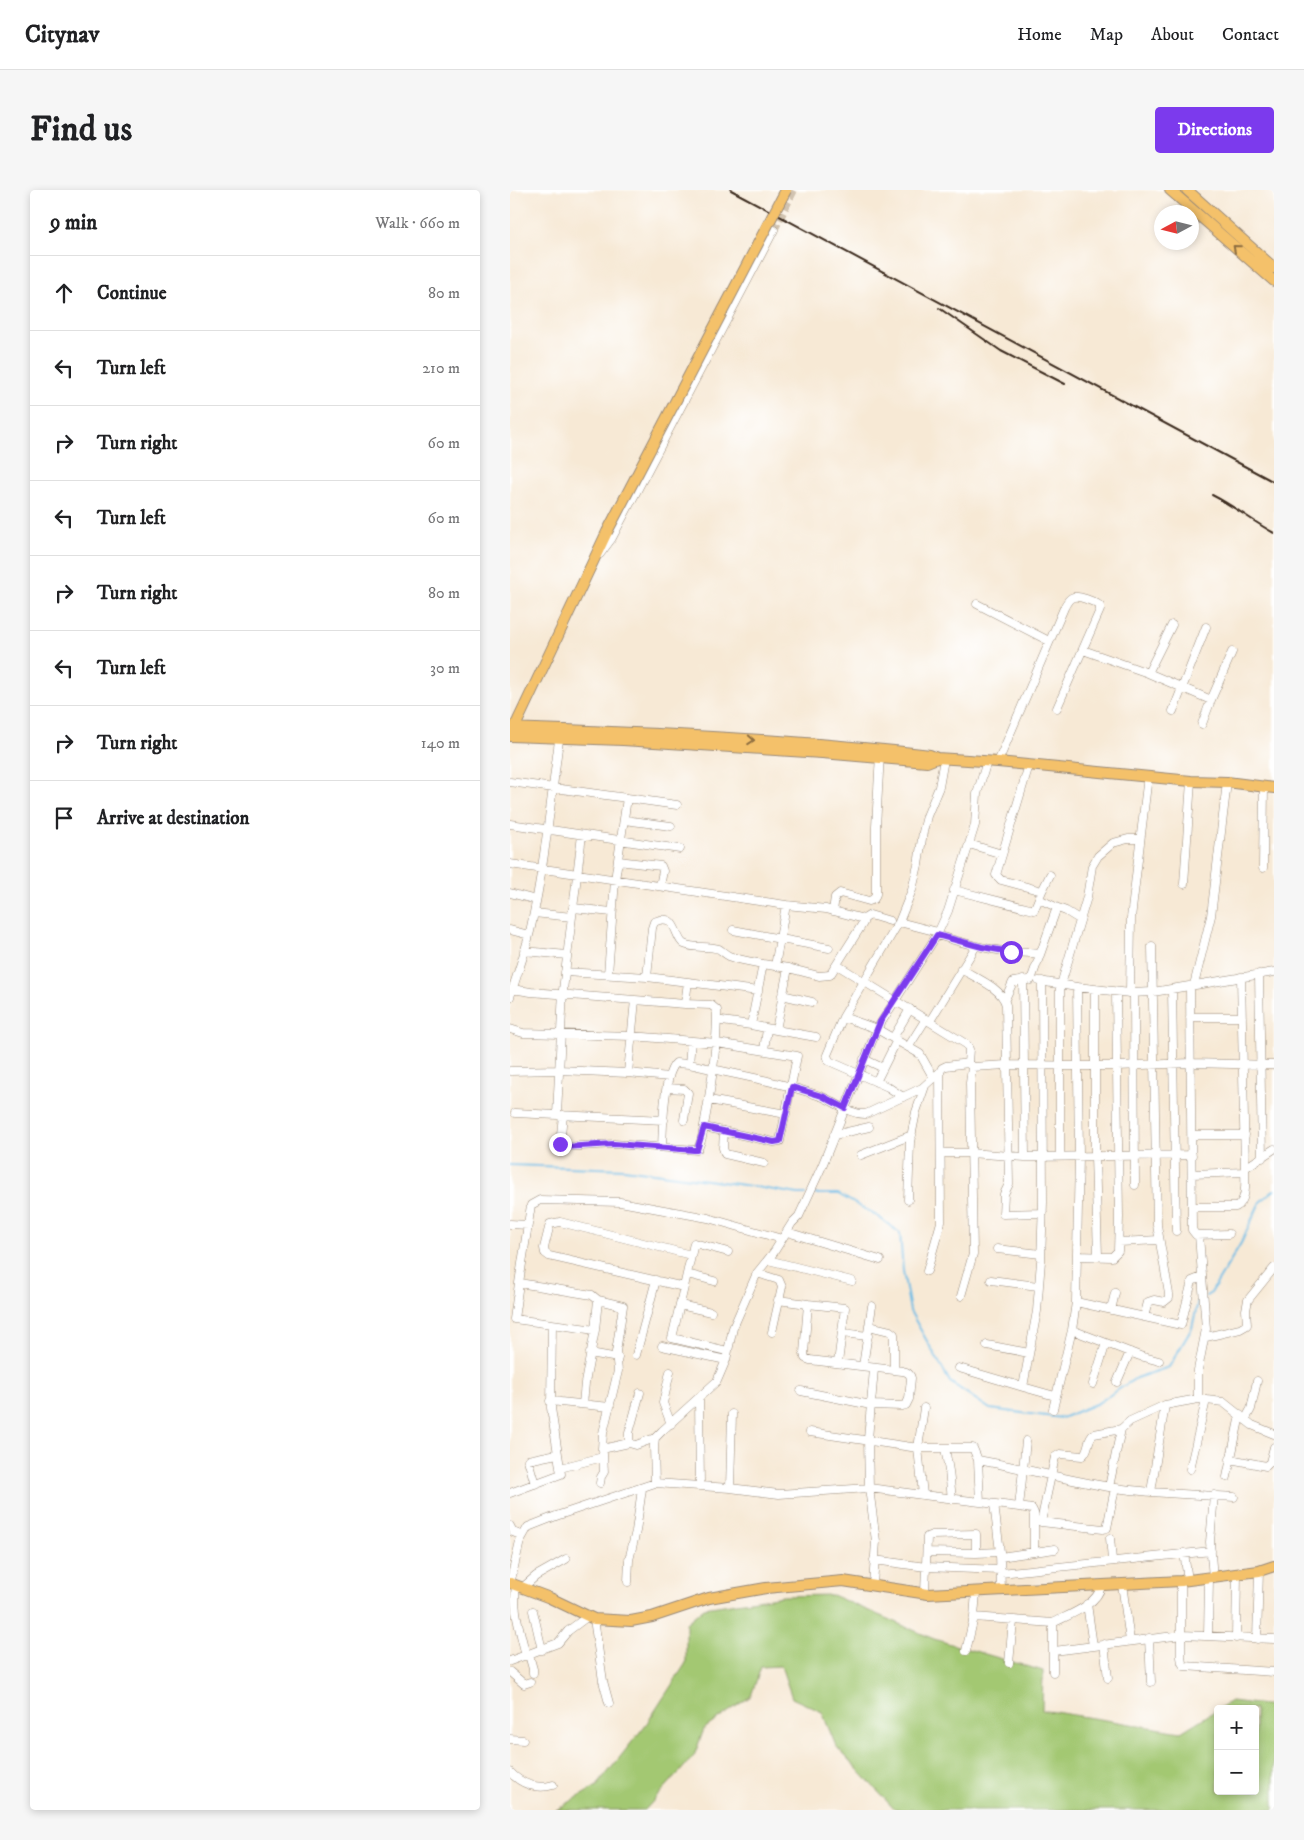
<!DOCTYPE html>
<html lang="en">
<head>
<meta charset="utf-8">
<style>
  :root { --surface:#fff; --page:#f6f6f6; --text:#202124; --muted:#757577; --line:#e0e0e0; --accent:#7c3aed }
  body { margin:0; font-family:"IM FELL DW Pica",serif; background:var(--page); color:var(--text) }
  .controls { position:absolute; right:15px; bottom:15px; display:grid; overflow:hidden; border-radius:5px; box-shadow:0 2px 8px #0003 }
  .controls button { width:45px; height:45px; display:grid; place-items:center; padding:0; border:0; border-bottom:1px solid var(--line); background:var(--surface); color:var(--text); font:25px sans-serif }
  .compass { position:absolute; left:644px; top:15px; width:45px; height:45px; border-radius:50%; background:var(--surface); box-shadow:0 2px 8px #0003; rotate:263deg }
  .stop { position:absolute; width:15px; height:15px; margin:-11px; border:4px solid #7c3aed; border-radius:50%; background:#fff }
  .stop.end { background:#7c3aed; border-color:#fff; box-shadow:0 1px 5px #0008 }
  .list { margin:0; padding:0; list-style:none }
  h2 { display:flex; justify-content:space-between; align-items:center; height:65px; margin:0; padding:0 20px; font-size:21px }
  h2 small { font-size:16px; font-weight:400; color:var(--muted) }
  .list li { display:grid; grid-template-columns:32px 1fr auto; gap:15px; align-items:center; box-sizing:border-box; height:75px; padding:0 20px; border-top:1px solid var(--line) }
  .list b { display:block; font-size:19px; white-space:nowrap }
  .list em { font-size:16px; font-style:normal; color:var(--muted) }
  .icon { flex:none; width:28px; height:28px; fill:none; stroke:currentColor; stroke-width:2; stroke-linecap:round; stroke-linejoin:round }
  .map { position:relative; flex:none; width:764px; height:1620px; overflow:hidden; border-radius:5px }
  header { display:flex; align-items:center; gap:30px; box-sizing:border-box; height:70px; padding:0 25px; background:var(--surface); border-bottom:1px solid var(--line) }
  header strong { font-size:24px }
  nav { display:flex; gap:28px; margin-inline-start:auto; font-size:18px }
  .intro { display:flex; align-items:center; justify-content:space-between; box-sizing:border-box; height:120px; padding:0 30px }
  h1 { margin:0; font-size:35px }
  .button { padding:12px 22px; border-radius:5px; background:var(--accent); color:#fff; font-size:18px; font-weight:700 }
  main { display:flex; gap:30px; padding:0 30px }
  aside { flex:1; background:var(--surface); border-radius:5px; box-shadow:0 2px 8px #0003 }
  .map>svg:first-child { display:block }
  .green { fill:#a3c872; stroke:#6f7948 }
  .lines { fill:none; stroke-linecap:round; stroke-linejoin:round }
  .stream { stroke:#6abbe5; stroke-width:2 }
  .minor-tunnel { stroke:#d1c3b0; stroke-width:8; stroke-dasharray:8 4; stroke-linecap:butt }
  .minor-casing { stroke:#998a7a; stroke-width:9 }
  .major-casing { stroke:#998a7a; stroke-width:12 }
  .minor { stroke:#fff; stroke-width:8 }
  .major { stroke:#f4c16a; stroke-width:10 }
  .rail { stroke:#3b2a1e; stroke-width:2 }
  .major-bridge-casing { stroke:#998a7a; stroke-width:12; stroke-linecap:butt }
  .major-bridge { stroke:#f4c16a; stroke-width:10 }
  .oneway { stroke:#8e6e40 }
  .route { stroke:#7c3aed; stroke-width:6 }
</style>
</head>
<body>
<header>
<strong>Citynav</strong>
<nav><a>Home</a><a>Map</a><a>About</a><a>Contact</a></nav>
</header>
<div class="intro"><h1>Find us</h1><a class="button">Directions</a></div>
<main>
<aside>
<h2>9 min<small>Walk · 660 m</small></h2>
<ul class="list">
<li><svg class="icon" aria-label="ahead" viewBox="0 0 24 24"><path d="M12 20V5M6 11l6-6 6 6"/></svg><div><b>Continue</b></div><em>80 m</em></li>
<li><svg class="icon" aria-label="left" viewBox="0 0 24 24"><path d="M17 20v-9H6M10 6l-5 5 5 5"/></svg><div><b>Turn left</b></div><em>210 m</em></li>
<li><svg class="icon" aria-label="right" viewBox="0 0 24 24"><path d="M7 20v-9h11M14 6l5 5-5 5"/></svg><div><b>Turn right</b></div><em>60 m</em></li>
<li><svg class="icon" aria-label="left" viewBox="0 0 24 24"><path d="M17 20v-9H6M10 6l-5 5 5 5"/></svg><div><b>Turn left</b></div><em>60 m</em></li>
<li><svg class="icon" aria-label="right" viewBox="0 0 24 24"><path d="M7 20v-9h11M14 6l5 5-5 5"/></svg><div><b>Turn right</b></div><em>80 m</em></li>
<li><svg class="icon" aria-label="left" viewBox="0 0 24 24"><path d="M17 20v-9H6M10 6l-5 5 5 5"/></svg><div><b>Turn left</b></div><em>30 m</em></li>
<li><svg class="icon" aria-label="right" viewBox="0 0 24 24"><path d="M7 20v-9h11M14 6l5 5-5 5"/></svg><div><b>Turn right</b></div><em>140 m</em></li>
<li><svg class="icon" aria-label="arrive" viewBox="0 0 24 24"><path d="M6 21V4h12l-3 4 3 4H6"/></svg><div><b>Arrive at destination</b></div></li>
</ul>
</aside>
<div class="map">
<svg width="764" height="1620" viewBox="0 0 764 1620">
  <rect width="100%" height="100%" fill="#fff"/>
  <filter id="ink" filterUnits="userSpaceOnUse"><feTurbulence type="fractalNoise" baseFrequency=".02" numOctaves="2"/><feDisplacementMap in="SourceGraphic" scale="10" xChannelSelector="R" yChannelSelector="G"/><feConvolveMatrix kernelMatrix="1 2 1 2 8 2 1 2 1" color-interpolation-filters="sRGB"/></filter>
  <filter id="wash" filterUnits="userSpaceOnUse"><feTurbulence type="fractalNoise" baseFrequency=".0096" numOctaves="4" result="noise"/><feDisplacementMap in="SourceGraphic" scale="20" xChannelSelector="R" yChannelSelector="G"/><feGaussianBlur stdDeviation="1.12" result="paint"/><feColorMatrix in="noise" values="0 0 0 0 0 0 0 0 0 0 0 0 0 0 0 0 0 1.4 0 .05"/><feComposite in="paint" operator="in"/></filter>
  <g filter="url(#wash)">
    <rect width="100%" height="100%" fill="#f7e9d5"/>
    <!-- green -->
    <path class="green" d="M322 1405 424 1449 533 1481 532 1520 671 1542 708 1519V1601H745V1519H708L721 1511 764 1516V1620H385L326 1556 312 1522 282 1508 271 1476 251 1477 241 1506 194 1539 184 1566 135 1620H46L87 1596 137 1533 176 1473V1433L194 1418 273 1406Z"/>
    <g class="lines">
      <!-- stream -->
      <path class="stream" d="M0 975 114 979 234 995 288 1004H295
        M303 1004H328L367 1026 390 1043 393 1081 400 1121 440 1192 480 1219 552 1228 588 1213 626 1188 659 1177 682 1138 688 1111 692 1108
        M696 1106 701 1103 731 1053 750 1012 764 1000"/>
    </g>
  </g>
  <g filter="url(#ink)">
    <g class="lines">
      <!-- minor-tunnel -->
      <path class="minor-tunnel" d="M264 40 284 0"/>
      <defs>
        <path id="minor" d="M90 364 102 348 264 40
          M467 414 539 451
          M573 460 638 483 662 435
          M638 483 701 510
          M663 521 696 437
          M692 534 701 510 722 462
          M488 572 554 418C559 407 563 404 576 409 581 411 586 412 590 416V420L547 518
          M519 575 486 685 491 690 532 701 540 685
          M0 592 117 608 105 690 98 784
          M117 608 167 615
          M114 630 161 636
          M0 634 170 659
          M459 654 492 664
          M108 671 151 676 153 681 150 696
          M0 674 276 715 316 719 354 729 353 733 320 785 309 786 278 778
          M753 678 754 596
          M674 694 681 591
          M444 700 524 720 532 701
          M0 703 26 710
          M529 709 548 718
          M63 718 102 722
          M323 721 325 707 330 703 359 711 364 709 366 704V637L370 564
          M24 723 62 727
          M354 729 360 725 380 731
          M389 732 428 742
          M0 740 19 745
          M223 740 319 758
          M427 745C449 752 471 758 493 761 505 763 517 762 529 764
          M14 761 57 765
          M327 775 456 854 459 859 458 873 462 877 497 875 607 876 681 873 764 875
          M265 776 253 774 241 835 266 840 278 778 265 776 276 715
          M451 779C466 788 492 798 496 815L499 994 494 1004 493 1024 533 1023
          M55 782 137 787 142 738 144 732C168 721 164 749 174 754 184 759 198 755 209 759 212 761 215 764 219 766 229 770 242 772 253 774
          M749 784 752 968
          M137 787 178 792
          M513 790 515 967
          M521 790 546 720 548 718 556 721 569 729
          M529 791 567 797
          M684 795 701 726 717 592
          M680 796 682 1040 686 1045 719 1044
          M2 799 21 802 125 810
          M585 800V966L588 1066
          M662 800 666 1041
          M620 803 621 728 638 586
          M624 803 625 995
          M272 805 302 812
          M0 807C7 784 16 761 21 737 35 673 41 608 50 543
          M495 809 503 792 518 790
          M333 827 367 839 410 864 423 887
          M680 827H732
          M212 831 241 835
          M420 831 466 756
          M0 839 13 843 122 846 207 853 287 866 270 951 264 952 194 937
          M266 840 306 847
          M383 848 400 819
          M399 856 416 829
          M254 860 257 839
          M354 869 373 878
          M179 874 181 851
          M0 881 49 880 118 883 159 887
          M118 883 125 810 175 814 178 792 248 801
          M366 892 387 850
          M157 898 174 899 178 903 174 930
          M393 907 378 897 319 871 317 865 333 827 389 732 402 700 408 675 413 642 417 626 429 597 434 569
          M199 910 276 924
          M5 923 154 930
          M47 925 53 800 72 645
          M53 925 50 954 54 957 104 954 187 960C193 952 193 939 195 930 202 893 207 858 207 820L201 815 175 814
          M214 941 213 958 215 964 254 973
          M324 945 359 937
          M682 945H735
          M152 957C153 939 153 884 166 873L179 874C222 884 268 891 310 906 325 911 339 925 356 924L412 898 430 882
          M431 963H460L515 967 682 965
          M351 965 402 945
          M550 966V798L577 707 582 676 588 666 603 653 618 649H629
          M735 978 764 959
          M682 984 735 982
          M398 1010 400 952 406 922 415 896
          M682 1017H726C738 1011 735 989 735 978L731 787
          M0 1034 18 1035
          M277 1042 370 1070
          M609 1052 649 1050
          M487 1059 531 1064
          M181 1065 50 1032 40 1034 34 1058 35 1063 39 1066 174 1097 184 1053 218 1062
          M567 1066 602 1067 608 1061 609 1027 606 802
          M258 1070 342 1091
          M417 1081 431 1032 430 882 432 878 436 876 458 873
          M247 1083 269 1090 272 1097 262 1142
          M177 1084 204 1091
          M481 1090 528 1096
          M174 1097 162 1148 217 1161
          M451 1106 463 1064 460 893 462 877
          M268 1110 298 1114
          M566 1112 671 1135 682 1091 692 1087
          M170 1115 201 1122
          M601 1120 605 1103
          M634 1127 638 1112 644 1110 654 1112 659 1108V1104L647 1035 642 756
          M42 1134 85 1140 88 1110
          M359 1136 362 1116
          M562 1140 630 1166 649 1171
          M332 1143 358 1146
          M696 1147 730 1139 737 1135 736 1120 738 1110 764 1078
          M477 1155 519 1163
          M152 1156 216 1170
          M80 1163 108 1168
          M126 1165 146 1090
          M328 1173 335 1118 298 1114 294 1163 295 1168 300 1170 384 1180V1144L380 1141 359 1136 353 1176
          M449 1178 513 1197 527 1121 531 1071 533 1012 532 791
          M160 1182 153 1213 161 1234
          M607 1192 620 1162
          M583 1194 596 1153
          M513 1197 545 1206
          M291 1201 361 1215 392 1216 396 1215 399 1209 401 1188C399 1180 391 1181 384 1180
          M189 1208 190 1296 220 1298 222 1224
          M688 1209V1180L696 1139 689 1045
          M40 1211 100 1217
          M73 1214 75 1193 85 1140
          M543 1219 562 1140 566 1112 569 966 567 797 620 803 643 802 764 782
          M735 1230 741 1219 747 1191
          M300 1242 408 1258 414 1218
          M145 1248 126 1255 119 1253 92 1259 93 1243 108 1181 106 1162 113 1116 88 1110 82 1105 9 1093 21 1015 30 1010 110 1012 198 1028 272 1049
          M119 1253V1243L130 1203
          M435 1258 439 1281 442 1309
          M720 1269 756 1276 760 1272 764 1257
          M468 1270 470 1312 509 1317 516 1251
          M50 1278 93 1267
          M680 1279 696 1210
          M717 1287 730 1225
          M90 1293 91 1287 94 1282 93 1264
          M145 1293 190 1296
          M25 1294 18 1270 47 1264
          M599 1297 611 1239 620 1231 655 1215 688 1209 713 1212 742 1235 764 1244
          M220 1298 269 1304 359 1298 413 1305 408 1258H463L468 1270C514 1278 559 1291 606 1298 645 1304 685 1304 724 1307
          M605 1298 597 1338 593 1339 531 1332 545 1267 550 1264 572 1266C580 1261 576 1250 584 1244L611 1239
          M641 1302 655 1215
          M0 1303 51 1284 41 1218 42 1134 4 1129 9 1093
          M413 1305 470 1312
          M484 1314 490 1362 491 1401
          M509 1317 522 1319 524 1323V1362
          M0 1336 3 1342 13 1346
          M600 1348 602 1370
          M417 1362 466 1363
          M674 1363 678 1390
          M490 1367 545 1359
          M364 1370 416 1377 490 1380
          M491 1383 701 1361
          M703 1388 700 1352 704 1305
          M671 1391V1467L672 1473 674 1476 764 1482
          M118 1392 119 1370 126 1341 132 1299
          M0 1394 10 1351 18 1337 46 1326 145 1293 144 1256 145 1248 152 1241 207 1191 216 1170 223 1138 247 1083 264 1062 282 1033 289 1026 312 976 367 839 427 745 438 721 465 635 467 604 477 571
          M612 1394 620 1451
          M363 1395 366 1351 359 1298 358 1249 364 1179
          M6 1396C2 1419 11 1443 16 1466
          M12 1398 26 1386 56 1369
          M415 1404 417 1347 422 1345 466 1344V1363L490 1362
          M577 1414 583 1456
          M23 1421 32 1460
          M464 1427 543 1433V1482
          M84 1429 93 1491 99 1513
          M543 1433C558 1425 588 1415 591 1396
          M698 1446 699 1388
          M639 1448 641 1492
          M726 1448 727 1384
          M747 1449 749 1381
          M594 1454 598 1488
          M456 1461 464 1427 466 1402
          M544 1461 672 1445 764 1449
          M19 1465 23 1479V1483
          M0 1471 48 1453 58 1441 78 1426
          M499 1473 503 1431
          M0 1482 14 1494 20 1492
          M0 1549 13 1550
          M0 1582C11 1594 27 1600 43 1595"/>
        <path id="major" d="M660 0 764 91
          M677 0 764 78
          M0 538C140 543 281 549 420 565L427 568
          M2 543 97 342
          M0 546 113 550 312 563 417 572 427 568 488 572 681 591 717 592 764 598
          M0 1393 40 1408 84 1429 121 1431 142 1427 199 1408 256 1398 333 1391 418 1404 671 1391 749 1381 764 1376"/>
      </defs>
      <!-- minor casing -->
      <use href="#minor" class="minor-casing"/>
      <!-- major casing -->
      <use href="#major" class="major-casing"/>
      <!-- minor -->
      <use href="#minor" class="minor"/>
      <!-- major -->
      <use href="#major" class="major"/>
      <!-- rail -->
      <path class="rail" d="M221 0 764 292
        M429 118 491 161 555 194
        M702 305C724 316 742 331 764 343"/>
      <defs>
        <path id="major-bridge" d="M97 342 276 0"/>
      </defs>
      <!-- major-bridge casing -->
      <use href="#major-bridge" class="major-bridge-casing"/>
      <!-- major-bridge -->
      <use href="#major-bridge" class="major-bridge"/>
    </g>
    <!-- one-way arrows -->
    <defs><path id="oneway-chevron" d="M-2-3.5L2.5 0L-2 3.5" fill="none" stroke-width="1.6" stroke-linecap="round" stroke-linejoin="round" transform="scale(1.25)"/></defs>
    <g class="oneway">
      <use href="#oneway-chevron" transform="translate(726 58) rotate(-139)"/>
      <use href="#oneway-chevron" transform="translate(241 550) rotate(4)"/>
    </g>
  </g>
  <g class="lines" filter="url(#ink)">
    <!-- route -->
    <path class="route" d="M50 954 54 957 104 954 184 960H187L194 937 264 952 270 951 282 897 312 906 335 918 370 832 427 745 472 757 501 762"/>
  </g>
</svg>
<div class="controls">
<button>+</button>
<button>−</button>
</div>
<svg class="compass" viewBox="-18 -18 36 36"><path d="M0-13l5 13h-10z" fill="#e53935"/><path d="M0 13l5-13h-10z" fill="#757577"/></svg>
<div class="stop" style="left:501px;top:762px"></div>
<div class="stop end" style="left:50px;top:954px"></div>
</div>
</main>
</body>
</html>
